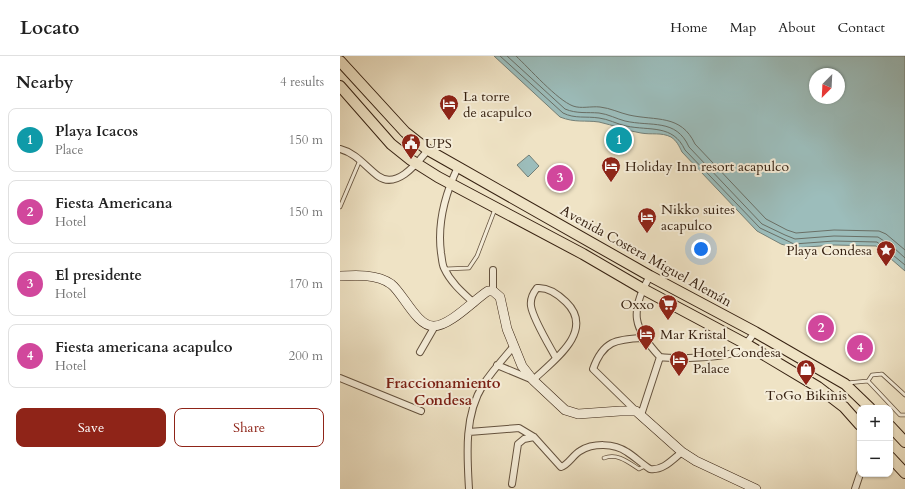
<!DOCTYPE html>
<html lang="en">
<head>
<meta charset="utf-8">
<style>
  :root { --surface:#fff; --page:#f2f2f2; --text:#222; --muted:#767676; --line:#e0e0e0; --accent:#8f2418 }
  body { margin:0; font-family:Cardo,serif; background:var(--page); color:var(--text) }
  .controls { position:absolute; right:12px; bottom:12px; display:grid; overflow:hidden; border-radius:8px; box-shadow:0 1px 3px #0004 }
  .controls button { width:36px; height:36px; display:grid; place-items:center; padding:0; border:0; border-bottom:1px solid var(--line); background:var(--surface); color:var(--text); font:20px sans-serif }
  .compass { position:absolute; left:469px; top:12px; width:36px; height:36px; border-radius:50%; background:var(--surface); box-shadow:0 1px 3px #0004; rotate:204deg }
  .you { position:absolute; left:361px; top:193px; width:14px; height:14px; margin:-10px; border:3px solid #fff; border-radius:50%; background:#1a73e8; box-shadow:0 0 0 6px #1a73e833 }
  .badge { display:grid; place-items:center; width:26px; height:26px; border-radius:50%; background:var(--accent); color:#fff; font-size:13px; font-weight:700 }
  .pin { position:absolute; translate:-50% -50%; border:2px solid #fff; box-shadow:0 1px 4px #0006 }
  .list { margin:0; padding:0; list-style:none }
  h2 { display:flex; justify-content:space-between; align-items:center; height:52px; margin:0; padding:0 16px; font-size:17px }
  h2 small { font-size:13px; font-weight:400; color:var(--muted) }
  .list li { display:grid; grid-template-columns:26px 1fr auto; gap:12px; align-items:center; box-sizing:border-box; height:64px; margin:0 8px 8px; padding:0 8px; border:1px solid var(--line); border-radius:8px }
  .list b { display:block; font-size:15px; white-space:nowrap }
  .list p { margin:0; font-size:13px; white-space:nowrap; color:var(--muted) }
  .list em { font-size:13px; font-style:normal; color:var(--muted) }
  .actions { display:flex; gap:8px; padding:12px 16px }
  .actions a { flex:1; padding:9px 0; border:1px solid var(--accent); border-radius:8px; text-align:center; font-size:14px; color:var(--accent) }
  .actions .main { background:var(--accent); color:#fff }
  .map { position:relative; flex:none; width:565px; height:433px; overflow:hidden }
  header { display:flex; align-items:center; gap:24px; box-sizing:border-box; height:56px; padding:0 20px; background:var(--surface); border-bottom:1px solid var(--line) }
  header strong { font-size:19px }
  nav { display:flex; gap:22px; margin-inline-start:auto; font-size:14px }
  main { display:flex }
  aside { flex:1; background:var(--surface) }
  .map>svg:first-child { display:block }
  .water { fill:#9cbdbb; stroke:#737f77; fill-rule:evenodd }
  .lines { fill:none; stroke-linecap:round; stroke-linejoin:round }
  .shore { stroke:#696f66; stroke-width:1 }
  .service-casing { stroke:#64523e; stroke-width:4.5 }
  .minor-casing { stroke:#64523e; stroke-width:8 }
  .secondary-casing { stroke:#362111; stroke-width:10 }
  .primary-casing { stroke:#362111; stroke-width:12 }
  .service { stroke:#f5edd9; stroke-width:3 }
  .minor { stroke:#f5edd9; stroke-width:6 }
  .secondary { stroke:#f5edd9; stroke-width:9 }
  .primary { stroke:#efe3c5; stroke-width:10 }
  .labels { text-anchor:middle; dominant-baseline:central; stroke-width:4; stroke-linejoin:round; paint-order:stroke }
  .poi-label { font-size:14px; fill:#362111; stroke:#f5edd9; text-anchor:start }
  .street-label { font-size:14px; fill:#362111; stroke:#f5edd9 }
  .neighbourhood-label { font-size:15px; font-weight:bold; fill:#7a1f14; stroke:#f5edd9 }
</style>
</head>
<body>
<header>
<strong>Locato</strong>
<nav><a>Home</a><a>Map</a><a>About</a><a>Contact</a></nav>
</header>
<main>
<aside>
<h2>Nearby<small>4 results</small></h2>
<ul class="list">
<li><span class="badge" style="background:#0f9aa8">1</span><div><b>Playa Icacos</b><p>Place</p></div><em>150 m</em></li>
<li><span class="badge" style="background:#d1479c">2</span><div><b>Fiesta Americana</b><p>Hotel</p></div><em>150 m</em></li>
<li><span class="badge" style="background:#d1479c">3</span><div><b>El presidente</b><p>Hotel</p></div><em>170 m</em></li>
<li><span class="badge" style="background:#d1479c">4</span><div><b>Fiesta americana acapulco</b><p>Hotel</p></div><em>200 m</em></li>
</ul>
<div class="actions"><a class="main">Save</a><a>Share</a></div>
</aside>
<div class="map">
<svg width="565" height="433" viewBox="0 0 565 433">
  <rect width="100%" height="100%" fill="#efe3c5"/>
  <filter id="stains"><feTurbulence type="fractalNoise" baseFrequency=".005" numOctaves="4"/><feColorMatrix values="0 0 0 0 .2 0 0 0 0 .09 0 0 0 0 .02 0 0 0 .5 -.17"/></filter>
  <radialGradient id="worn" r=".72"><stop offset=".6" stop-color="#630" stop-opacity="0"/><stop offset="1" stop-color="#630" stop-opacity=".3"/></radialGradient>
  <!-- water -->
  <path class="water" d="M154 0H565V215L536 190 494 189 454 192 441 188 417 175 342 96C339 90 337 85 331 81 321 76 312 79 301 77 287 75 273 69 259 66 245 64 235 67 220 61ZM475 18H499V42H475Z
    M189 99 199 110 188 121 177 109Z"/>
  <g class="lines">
    <!-- shore -->
    <path class="shore" d="M160 0 223 57C235 63 246 60 259 62 268 63 277 68 286 70 310 75 333 68 345 94L420 172 454 188 494 185 537 186 565 209
      M167 0 225 53C237 58 247 56 259 57 268 58 277 63 285 65 311 71 336 62 349 91L422 168 445 179 455 183 494 180 538 181 553 191 565 202
      M176 0C189 12 217 44 233 50 241 53 251 50 260 51 270 52 280 57 289 59 316 65 341 58 355 88L426 163 447 174 456 177 494 174 539 175 546 178 565 194"/>
    <defs>
      <path id="service" d="M0 151 20 104
        M106 213 129 212 137 200 155 153
        M528 325 532 319 542 318 565 339
        M507 327 528 325 560 359H565
        M264 402C278 397 288 406 299 413L305 410"/>
      <path id="minor" d="M0 93C16 97 25 110 38 120 57 134 78 106 88 94
        M118 111C105 138 97 166 101 197 102 202 102 208 104 212 111 227 123 237 134 247
        M310 220C289 256 293 272 320 301 335 303 383 302 395 296 404 292 409 284 415 276
        M153 235V214
        M80 296 95 270
        M157 309 193 324C213 305 256 275 226 246 218 238 209 231 197 232 193 237 190 243 191 250 193 263 209 289 216 302
        M0 322 81 355
        M296 355 253 313C263 285 276 283 303 282
        M301 359 320 301
        M129 376 179 372 194 381 221 411C228 409 233 399 240 395 253 387 274 387 287 396 295 401 302 408 310 413 323 415 333 403 342 396
        M172 428 178 388 184 383 194 381
        M129 433C127 399 124 359 143 329 152 315 163 303 174 290
        M515 433 520 418"/>
      <path id="secondary" d="M0 220C16 219 37 218 51 228 63 237 77 271 94 270 110 270 135 243 148 235H153L160 241 167 273 182 310 193 324 225 354 238 358 280 355H296L342 396 356 405 416 433"/>
      <path id="primary" d="M0 5 65 76 88 94 310 220 415 276 505 328 530 352
        M0 30 51 88 71 104 98 121 243 198 303 233 406 288 478 331 504 351 520 369
        M550 370 565 386
        M550 401 565 417"/>
    </defs>
    <!-- service casing -->
    <use href="#service" class="service-casing"/>
    <!-- minor casing -->
    <use href="#minor" class="minor-casing"/>
    <!-- secondary casing -->
    <use href="#secondary" class="secondary-casing"/>
    <!-- primary casing -->
    <use href="#primary" class="primary-casing"/>
    <!-- service -->
    <use href="#service" class="service"/>
    <!-- minor -->
    <use href="#minor" class="minor"/>
    <!-- secondary -->
    <use href="#secondary" class="secondary"/>
    <!-- primary -->
    <use href="#primary" class="primary"/>
  </g>
  <!-- icons -->
  <defs>
    <symbol id="hotel-pin" viewBox="-11 -11 22 30"><path d="M0 17L-7.5 6A9.5 9.5 0 1 1 7.5 6Z" fill="#8f2418" stroke="#f5edd9"/><path d="M-6-4.5h1.5V1H6V5H4.5V3h-9V5H-6ZM-4 0a1.8 1.8 0 1 1 3.6 0ZM.5 0V-2.5h3Q6-2.5 6 0Z" fill="#fff"/></symbol>
    <symbol id="civic-pin" viewBox="-11 -11 22 30"><path d="M0 17L-7.5 6A9.5 9.5 0 1 1 7.5 6Z" fill="#8f2418" stroke="#f5edd9"/><path d="M-.6-6.5H3V-4.5H.6V-3L4-1V1h2V6H-6V1h2V-1L-.6-3ZM-1.2 2.5V6h2.4V2.5Z" fill="#fff"/></symbol>
    <symbol id="sight-pin" viewBox="-11 -11 22 30"><path d="M0 17L-7.5 6A9.5 9.5 0 1 1 7.5 6Z" fill="#8f2418" stroke="#f5edd9"/><path d="M0-6L1.8-2.2L6-1.7L2.9 1.2L3.7 5.4L0 3.3L-3.7 5.4L-2.9 1.2L-6-1.7L-1.8-2.2Z" fill="#fff"/></symbol>
    <symbol id="supermarket-pin" viewBox="-11 -11 22 30"><path d="M0 17L-7.5 6A9.5 9.5 0 1 1 7.5 6Z" fill="#8f2418" stroke="#f5edd9"/><path d="M-6-5.5h2.5l.6 2H6L4.5 2H-2.5L-4.4-4H-6ZM-1.5 3.2a1.3 1.3 0 1 0 .1 0ZM3 3.2a1.3 1.3 0 1 0 .1 0Z" fill="#fff"/></symbol>
    <symbol id="shop-pin" viewBox="-11 -11 22 30"><path d="M0 17L-7.5 6A9.5 9.5 0 1 1 7.5 6Z" fill="#8f2418" stroke="#f5edd9"/><path d="M-5-2.5h2.3a2.7 3.5 0 0 1 5.4 0H5L5.5 6h-11ZM-1.5-2.5h3a1.5 2.3 0 0 0-3 0Z" fill="#fff"/></symbol>
  </defs>
  <g fill-rule="evenodd">
    <use href="#hotel-pin" x="98" y="37" width="22" height="30"/>
    <use href="#civic-pin" x="60" y="76" width="22" height="30"/>
    <use href="#hotel-pin" x="260" y="99" width="22" height="30"/>
    <use href="#hotel-pin" x="296" y="150" width="22" height="30"/>
    <use href="#sight-pin" x="535" y="183" width="22" height="30"/>
    <use href="#supermarket-pin" x="317" y="237" width="22" height="30"/>
    <use href="#hotel-pin" x="295" y="267" width="22" height="30"/>
    <use href="#hotel-pin" x="328" y="293" width="22" height="30"/>
    <use href="#shop-pin" x="455" y="302" width="22" height="30"/>
  </g>
  <g class="labels">
    <!-- poi labels -->
    <g class="poi-label">
      <text x="123" y="40">La torre<tspan x="123" dy="16">de acapulco</tspan></text>
      <text x="85" y="87">UPS</text>
      <text x="285" y="110">Holiday Inn resort acapulco</text>
      <text x="321" y="153">Nikko suites<tspan x="321" dy="16">acapulco</tspan></text>
      <text x="532" y="194" text-anchor="end">Playa Condesa</text>
      <text x="314" y="248" text-anchor="end">Oxxo</text>
      <text x="320" y="278">Mar Kristal</text>
      <text x="353" y="296">Hotel Condesa<tspan x="353" dy="16">Palace</tspan></text>
      <text x="466" y="339" text-anchor="middle">ToGo Bikinis</text>
    </g>
    <!-- street labels -->
    <g class="street-label">
      <text transform="translate(306 200) rotate(29)">Avenida Costera Miguel Alemán</text>
    </g>
    <!-- neighbourhood labels -->
    <g class="neighbourhood-label">
      <text x="103" y="327">Fraccionamiento<tspan x="103" dy="17">Condesa</tspan></text>
    </g>
  </g>
  <rect width="100%" height="100%" filter="url(#stains)"/>
  <rect width="100%" height="100%" fill="url(#worn)"/>
</svg>
<div class="controls">
<button>+</button>
<button>−</button>
</div>
<svg class="compass" viewBox="-18 -18 36 36"><path d="M0-13l5 13h-10z" fill="#e53935"/><path d="M0 13l5-13h-10z" fill="#767676"/></svg>
<div class="you"></div>
<div class="pin badge" style="left:279px;top:84px;background:#0f9aa8">1</div>
<div class="pin badge" style="left:481px;top:272px;background:#d1479c">2</div>
<div class="pin badge" style="left:220px;top:122px;background:#d1479c">3</div>
<div class="pin badge" style="left:520px;top:292px;background:#d1479c">4</div>
</div>
</main>
</body>
</html>
